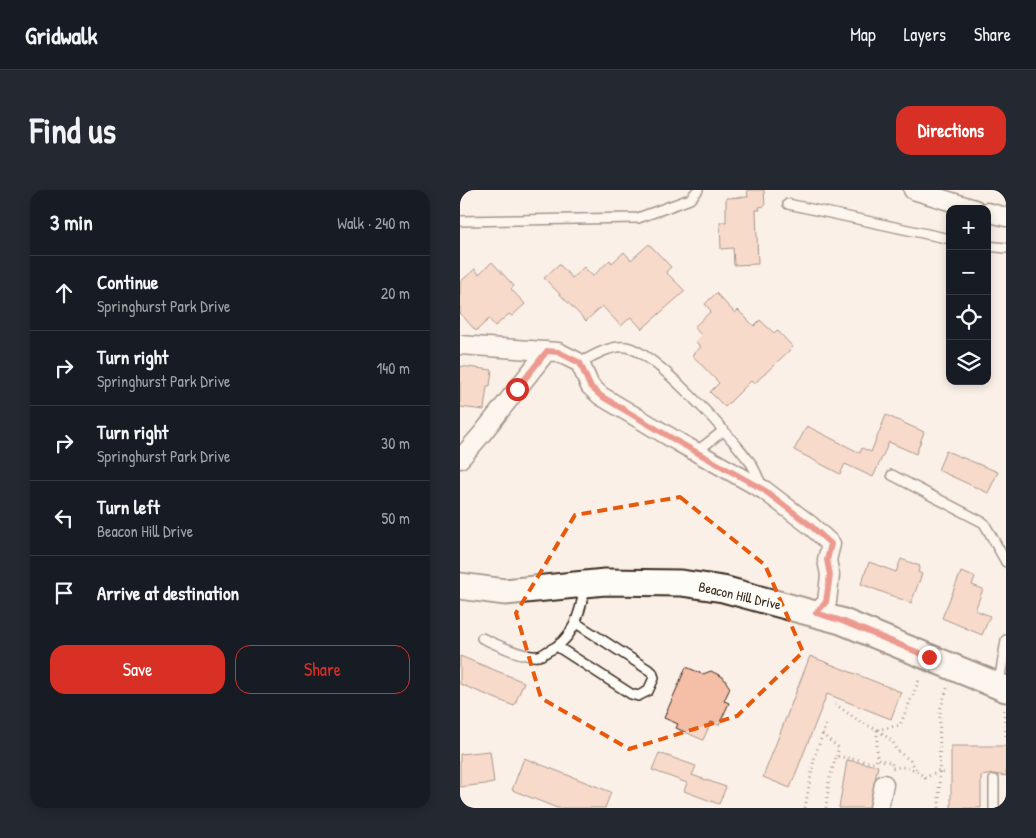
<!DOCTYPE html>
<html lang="en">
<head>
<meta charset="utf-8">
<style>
  :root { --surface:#171b24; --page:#242831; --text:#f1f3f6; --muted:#9ea1a6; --line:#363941; --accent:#d93025 }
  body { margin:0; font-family:"Patrick Hand",sans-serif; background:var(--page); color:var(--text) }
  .controls { position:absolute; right:15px; top:15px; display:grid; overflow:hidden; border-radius:10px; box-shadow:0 2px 8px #0003 }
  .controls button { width:45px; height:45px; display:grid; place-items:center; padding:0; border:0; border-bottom:1px solid var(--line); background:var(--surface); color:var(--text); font:25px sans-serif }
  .stop { position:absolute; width:15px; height:15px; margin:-11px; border:4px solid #d93025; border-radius:50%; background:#fff }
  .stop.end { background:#d93025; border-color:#fff; box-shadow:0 1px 5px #0008 }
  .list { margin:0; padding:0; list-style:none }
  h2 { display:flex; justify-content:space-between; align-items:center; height:65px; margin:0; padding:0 20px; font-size:21px }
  h2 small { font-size:16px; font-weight:400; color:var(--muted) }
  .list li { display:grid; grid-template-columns:32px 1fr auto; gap:15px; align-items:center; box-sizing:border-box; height:75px; padding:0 20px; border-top:1px solid var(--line) }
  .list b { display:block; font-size:19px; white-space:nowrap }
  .list p { margin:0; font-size:16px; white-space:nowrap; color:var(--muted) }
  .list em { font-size:16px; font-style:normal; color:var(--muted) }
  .actions { display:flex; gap:10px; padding:15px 20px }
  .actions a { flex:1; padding:11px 0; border:1px solid var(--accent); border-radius:15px; text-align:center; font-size:18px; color:var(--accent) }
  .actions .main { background:var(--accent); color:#fff }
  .icon { flex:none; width:28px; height:28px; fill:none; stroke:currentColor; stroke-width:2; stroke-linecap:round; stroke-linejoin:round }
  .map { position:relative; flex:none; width:546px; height:618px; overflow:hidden; border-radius:15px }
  header { display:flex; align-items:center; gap:30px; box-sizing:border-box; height:70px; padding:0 25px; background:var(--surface); border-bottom:1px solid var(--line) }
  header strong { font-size:24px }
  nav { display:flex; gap:28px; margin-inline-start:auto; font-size:18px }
  .intro { display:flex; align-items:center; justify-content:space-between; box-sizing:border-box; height:120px; padding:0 30px }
  h1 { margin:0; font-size:35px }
  .button { padding:12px 22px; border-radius:15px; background:var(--accent); color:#fff; font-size:18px; font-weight:700 }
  main { display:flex; gap:30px; padding:0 30px }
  aside { flex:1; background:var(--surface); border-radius:15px; box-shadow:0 2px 8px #0003 }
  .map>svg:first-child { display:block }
  .building { fill:#f4bea7; stroke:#3b2a1e }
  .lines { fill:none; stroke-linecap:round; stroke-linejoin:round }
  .lane-casing { stroke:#3b2a1e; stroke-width:12 }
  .street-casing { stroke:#3b2a1e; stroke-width:21 }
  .secondary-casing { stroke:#3b2a1e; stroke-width:29 }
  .path { stroke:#3b2a1e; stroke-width:3; stroke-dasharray:1 4; stroke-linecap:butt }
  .lane { stroke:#fdfcf7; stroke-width:9 }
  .street { stroke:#fdfcf7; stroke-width:18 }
  .secondary { stroke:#fdfcf7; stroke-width:25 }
  .route { stroke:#d93025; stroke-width:6 }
  .marked { fill:none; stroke:#e8590c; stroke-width:4; stroke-dasharray:10 6; stroke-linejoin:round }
  .labels { text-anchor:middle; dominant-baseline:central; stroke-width:4.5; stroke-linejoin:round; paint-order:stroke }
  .street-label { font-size:14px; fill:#3b2a1e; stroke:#fdfcf7 }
</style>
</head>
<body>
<header>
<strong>Gridwalk</strong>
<nav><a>Map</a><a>Layers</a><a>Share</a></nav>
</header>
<div class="intro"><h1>Find us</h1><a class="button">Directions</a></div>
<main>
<aside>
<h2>3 min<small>Walk · 240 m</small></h2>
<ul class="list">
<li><svg class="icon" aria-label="ahead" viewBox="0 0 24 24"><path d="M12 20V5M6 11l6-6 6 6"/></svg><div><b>Continue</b><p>Springhurst Park Drive</p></div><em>20 m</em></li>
<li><svg class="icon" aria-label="right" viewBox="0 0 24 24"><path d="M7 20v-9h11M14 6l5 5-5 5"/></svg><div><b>Turn right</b><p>Springhurst Park Drive</p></div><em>140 m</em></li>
<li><svg class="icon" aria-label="right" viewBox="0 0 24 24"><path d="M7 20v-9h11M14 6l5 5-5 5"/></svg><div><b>Turn right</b><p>Springhurst Park Drive</p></div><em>30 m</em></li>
<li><svg class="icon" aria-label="left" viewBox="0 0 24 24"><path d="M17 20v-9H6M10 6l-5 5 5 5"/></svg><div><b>Turn left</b><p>Beacon Hill Drive</p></div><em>50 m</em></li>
<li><svg class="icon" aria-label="arrive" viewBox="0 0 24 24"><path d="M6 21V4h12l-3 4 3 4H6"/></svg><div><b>Arrive at destination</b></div></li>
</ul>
<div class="actions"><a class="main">Save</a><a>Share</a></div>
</aside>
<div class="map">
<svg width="546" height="618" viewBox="0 0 546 618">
  <rect width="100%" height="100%" fill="#fbf0e7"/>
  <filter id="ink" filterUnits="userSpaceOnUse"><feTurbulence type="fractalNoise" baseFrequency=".02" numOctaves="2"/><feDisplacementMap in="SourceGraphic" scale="10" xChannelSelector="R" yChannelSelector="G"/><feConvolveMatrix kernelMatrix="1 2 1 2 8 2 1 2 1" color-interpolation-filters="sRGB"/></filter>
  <g filter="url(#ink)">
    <!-- building -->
    <path class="building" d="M287 0H304L305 16 299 17 300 20H296L298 74 274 75 273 58 261 59 260 32H266V8L288 7Z
      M189 54 211 77 206 82 225 101 182 139 171 127 161 136 142 116 126 131 84 88 99 74 112 88 124 77 133 86 150 70 152 73 164 62 171 70Z
      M32 72 54 96 51 99 65 114 52 126 49 124 35 136 29 129 16 141 0 123V92L15 79 19 84Z
      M256 103 275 123 278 120 294 136 300 130 314 143 317 140 333 157 294 194 291 191 265 217 250 202 259 193 232 165 241 157 235 151 241 145 234 137 251 121 245 114Z
      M0 176 32 180 30 196H27L24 220 0 217Z
      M426 225 464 242 456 264 429 252 413 287 385 274 380 284 334 260 347 236 400 263 402 258 411 262Z
      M486 261 538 282 528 303 478 280Z
      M441 369 460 376 458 382 462 384 451 413 401 394 409 372 436 382Z
      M501 382 515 387 512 395 523 399 515 420 530 426 522 445 482 428Z
      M0 466 64 492 54 516 0 494Z
      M350 466 441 502 431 529 367 504 330 598 303 587Z
      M226 477 243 484 251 481 263 487 270 498 264 511 269 513 259 535 251 532 243 550 216 538 218 534 204 528Z
      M491 556H546V586L534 584 521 586V618H491Z
      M30 561 34 593 0 597V564Z
      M199 563 236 576 232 585 266 597 259 614 224 601 227 593 192 580Z
      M64 568 151 602 145 618H97L52 600Z
      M387 570 418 576 409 618H379Z"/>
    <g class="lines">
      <defs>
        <path id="lane" d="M328 14 490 49
          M0 31 178 28 230 9 238 0
          M527 56 546 58
          M120 173C132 166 151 155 166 157 196 162 270 246 290 272 295 279 298 288 302 296
          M236 262 263 241
          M432 285 524 333 546 372
          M22 448C35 454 64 468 78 466 81 466 85 463 88 461 114 450 120 423 125 397
          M98 457 171 504 178 506 188 501 194 488 192 482 116 433
          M539 493 546 450
          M534 618V590"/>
        <path id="street" d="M453 0 515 19
          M527 22 546 27
          M0 155 98 162 120 173 130 196 141 206 220 253 304 300 350 335 371 354 367 370 370 385 367 412 356 423
          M0 269 21 245 87 161
          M419 618 424 594"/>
        <path id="secondary" d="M0 396 45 402 145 392 221 393 263 399 381 431 546 499"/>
      </defs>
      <!-- lane casing -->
      <use href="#lane" class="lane-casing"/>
      <!-- street casing -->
      <use href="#street" class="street-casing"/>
      <!-- secondary casing -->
      <use href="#secondary" class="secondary-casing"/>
      <!-- path -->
      <path class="path" d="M375 514 399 531 417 540 440 535 460 488
        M544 520 546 550
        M417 540V569L432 573V578C446 576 454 577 465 588L478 581 485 583
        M418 540 433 552 436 560 450 570 456 579
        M362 544 379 558 376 566
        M345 618 354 569 366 534
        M366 618 369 591 376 566 415 573 417 569
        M479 618 480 520 487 498"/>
      <!-- lane -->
      <use href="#lane" class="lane"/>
      <!-- street -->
      <use href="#street" class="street"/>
      <!-- secondary -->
      <use href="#secondary" class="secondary"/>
    </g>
  </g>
  <g class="lines" filter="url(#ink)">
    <!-- route -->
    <path class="route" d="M57 199 87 161 98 162 120 173 130 196 141 206 220 253 304 300 350 335 371 354 367 370 370 385 366 412 356 423 382 431 469 467"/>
  </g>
  <!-- marked area -->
  <path d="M0 0H546V618H0ZM220 307 305 375 343 462 277 526 169 559 81 508 56 423 115 325Z" fill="#fbf0e7" fill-opacity=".55" fill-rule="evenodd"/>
  <path class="marked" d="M220 307 305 375 343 462 277 526 169 559 81 508 56 423 115 325Z"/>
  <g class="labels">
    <!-- street labels -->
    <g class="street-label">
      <text transform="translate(280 405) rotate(13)">Beacon Hill Drive</text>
    </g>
  </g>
</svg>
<div class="controls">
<button>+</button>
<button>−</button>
<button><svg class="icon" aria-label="locate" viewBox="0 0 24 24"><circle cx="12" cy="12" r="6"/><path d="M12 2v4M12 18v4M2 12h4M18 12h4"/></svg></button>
<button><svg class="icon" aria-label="layers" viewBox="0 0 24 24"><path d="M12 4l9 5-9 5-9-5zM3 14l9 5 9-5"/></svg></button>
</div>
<div class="stop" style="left:57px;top:199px"></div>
<div class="stop end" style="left:469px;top:467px"></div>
</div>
</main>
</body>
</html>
